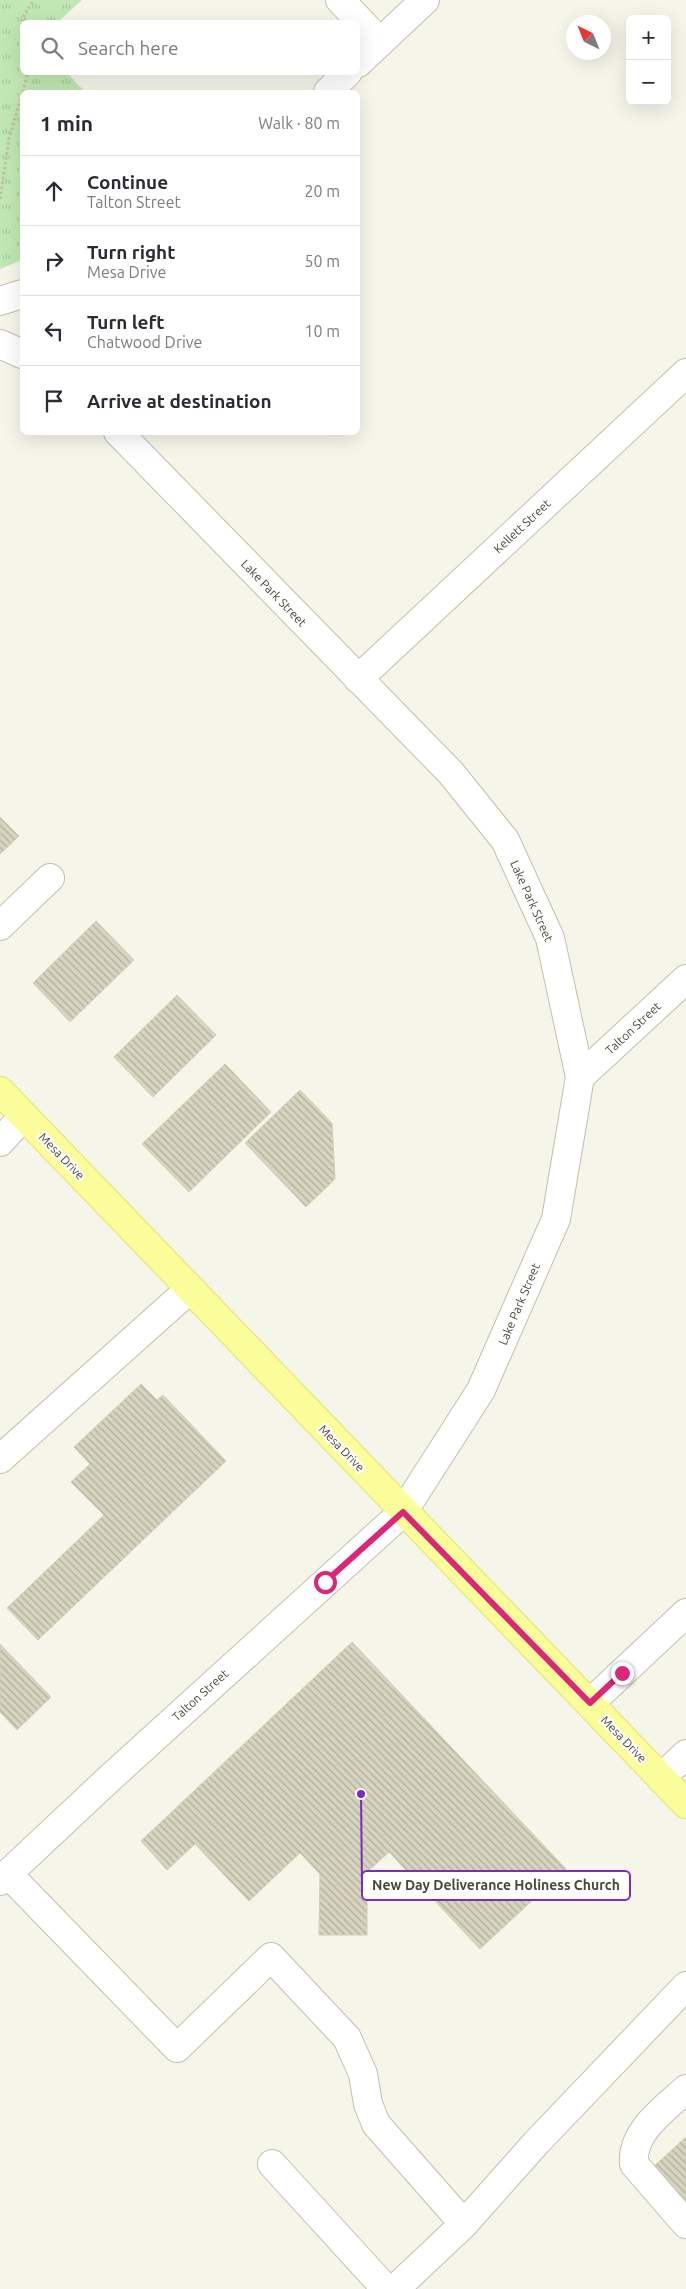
<!DOCTYPE html>
<html lang="en">
<head>
<meta charset="utf-8">
<style>
  :root { --surface:#fff; --page:#f2f2f3; --text:#2b2b33; --muted:#7c7c81; --line:#e1e1e2 }
  body { margin:0; font-family:Ubuntu,sans-serif; background:var(--page); color:var(--text) }
  .controls { position:absolute; right:15px; top:15px; display:grid; overflow:hidden; border-radius:8px; box-shadow:0 5px 20px #0002 }
  .controls button { width:45px; height:45px; display:grid; place-items:center; padding:0; border:0; border-bottom:1px solid var(--line); background:var(--surface); color:var(--text); font:25px sans-serif }
  .compass { position:absolute; left:566px; top:15px; width:45px; height:45px; border-radius:50%; background:var(--surface); box-shadow:0 5px 20px #0002; rotate:317deg }
  .stop { position:absolute; width:15px; height:15px; margin:-11px; border:4px solid #db2777; border-radius:50%; background:#fff }
  .stop.end { background:#db2777; border-color:#fff; box-shadow:0 1px 5px #0008 }
  .list { margin:0; padding:0; list-style:none }
  h2 { display:flex; justify-content:space-between; align-items:center; height:65px; margin:0; padding:0 20px; font-size:21px }
  h2 small { font-size:16px; font-weight:400; color:var(--muted) }
  .list li { display:grid; grid-template-columns:32px 1fr auto; gap:15px; align-items:center; box-sizing:border-box; height:70px; padding:0 20px; border-top:1px solid var(--line) }
  .list b { display:block; font-size:19px; white-space:nowrap }
  .list p { margin:0; font-size:16px; white-space:nowrap; color:var(--muted) }
  .list em { font-size:16px; font-style:normal; color:var(--muted) }
  .icon { flex:none; width:28px; height:28px; fill:none; stroke:currentColor; stroke-width:2; stroke-linecap:round; stroke-linejoin:round }
  .map { position:relative; flex:none; width:686px; height:2289px; overflow:hidden }
  .search { position:absolute; background:var(--surface); box-shadow:0 5px 20px #0002; left:20px; top:20px; width:340px; height:55px; display:flex; align-items:center; gap:12px; box-sizing:border-box; padding:0 18px; border-radius:8px; color:var(--muted); font-size:19px }
  .panel { position:absolute; background:var(--surface); box-shadow:0 5px 20px #0002; left:20px; top:90px; width:340px; height:345px; border-radius:8px }
  .map>svg:first-child { display:block }
  .grass { fill:url(#grass-tufts) }
  .building { fill:url(#building-back-hatch); stroke:#d1cfb3 }
  .lines { fill:none; stroke-linecap:round; stroke-linejoin:round }
  .minor-casing { stroke:#c0c0ad; stroke-width:30 }
  .major-casing { stroke:#e3e36a; stroke-width:30 }
  .path { stroke:#c2c09e; stroke-width:3; stroke-dasharray:2.5 2.5; stroke-linecap:butt }
  .minor { stroke:#fff; stroke-width:28 }
  .major { stroke:#fbfd9b; stroke-width:28 }
  .route { stroke:#db2777; stroke-width:6 }
  .labels { text-anchor:middle; dominant-baseline:central; stroke-width:4.5; stroke-linejoin:round; paint-order:stroke }
  .street-label { font-size:12px; fill:#494838; stroke:#fff }
  .leader { fill:none; stroke:#7b2cbf; stroke-width:2 }
  .callout-dot { fill:#7b2cbf; stroke:#fff; stroke-width:2 }
  .callout { fill:#fff; stroke:#7b2cbf; stroke-width:2 }
  .callout-label { font-size:14px; text-anchor:middle; font-weight:bold; fill:#494838 }
</style>
</head>
<body>
<div class="map">
<svg width="686" height="2289" viewBox="0 0 686 2289">
  <defs>
    <pattern id="grass-tufts" width="24" height="20" patternUnits="userSpaceOnUse" patternTransform="scale(1.25)"><rect width="24" height="20" fill="#c1e8b4"/><path d="M3 7l-1-3M5 7V3M7 7l1-3M15 17l-1-3M17 17v-4M19 17l1-3" fill="none" stroke="#a7c89c"/></pattern>
    <pattern id="building-back-hatch" width="6" height="6" patternUnits="userSpaceOnUse" patternTransform="scale(1.25)"><rect width="6" height="6" fill="#d7d4c0"/><path d="M-1 5l2 2M0 0l6 6M5-1l2 2" fill="none" stroke="#b0ae9d"/></pattern>
  </defs>
  <rect width="100%" height="100%" fill="#f5f5ea"/>
  <!-- grass -->
  <path class="grass" d="M0 0H82L58 22H22V72L67 73 85 92H22V260L0 269Z"/>
  <!-- building -->
  <path class="building" d="M0 817 19 836 0 854Z
    M96 921 134 960 70 1022 33 983Z
    M177 995 216 1035 153 1097 114 1057Z
    M225 1064 271 1112 189 1192 142 1144Z
    M300 1090 332 1123 335 1179 306 1207 245 1143Z
    M141 1384 157 1400 163 1395 226 1461 38 1640 7 1608 104 1515 71 1482 90 1464 74 1447Z
    M352 1642 566 1869 480 1949 389 1852 367 1872V1935H319L320 1874 300 1853 249 1901 195 1844 167 1870 141 1841Z
    M0 1644 51 1697 17 1730 0 1712Z
    M686 2137V2204L652 2168Z"/>
  <g class="lines">
    <defs>
      <path id="minor" d="M340 0 379 41
        M358 63 425 0
        M328 92 348 72
        M0 301 22 294
        M0 344 22 354
        M358 679 686 373
        M0 926 50 878
        M580 1077 686 979
        M0 1142 24 1116
        M0 1459 190 1289
        M590 1703 686 1613
        M661 1778 686 1754
        M8 1874 177 2048 271 1957 347 2038 363 2074 368 2104 376 2124 464 2224 395 2289
        M0 1881 110 1778 403 1512 481 1390 556 1219 580 1077 550 938 505 840 451 773 118 432
        M686 2089C665 2109 631 2131 634 2164L686 2224
        M272 2164 386 2289
        M464 2224 536 2143 686 1986"/>
      <path id="major" d="M0 1091 686 1804"/>
    </defs>
    <!-- minor casing -->
    <use href="#minor" class="minor-casing"/>
    <!-- major casing -->
    <use href="#major" class="major-casing"/>
    <!-- path -->
    <path class="path" d="M25 22 24 15 34 0
      M23 92 28 72
      M0 199 9 139 22 94"/>
    <!-- minor -->
    <use href="#minor" class="minor"/>
    <!-- major -->
    <use href="#major" class="major"/>
  </g>
  <g class="lines">
    <!-- route -->
    <path class="route" d="M325 1582 403 1512 590 1703 622 1673"/>
  </g>
  <g class="labels">
    <!-- street labels -->
    <g class="street-label">
      <text transform="translate(522 526) rotate(-43)">Kellett Street</text>
      <text transform="translate(274 593) rotate(46)">Lake Park Street</text>
      <text transform="translate(532 901) rotate(66)">Lake Park Street</text>
      <text transform="translate(633 1028) rotate(-43)">Talton Street</text>
      <text transform="translate(62 1156) rotate(46)">Mesa Drive</text>
      <text transform="translate(519 1304) rotate(-67)">Lake Park Street</text>
      <text transform="translate(342 1448) rotate(46)">Mesa Drive</text>
      <text transform="translate(200 1695) rotate(-42)">Talton Street</text>
      <text transform="translate(624 1739) rotate(46)">Mesa Drive</text>
    </g>
  </g>
  <!-- callouts -->
  <path class="leader" d="M361 1794L362 1885"/>
  <circle class="callout-dot" cx="361" cy="1794" r="5"/>
  <rect class="callout" x="362" y="1871" width="268" height="29" rx="5"/>
  <g class="callout-label">
    <text x="496" y="1890">New Day Deliverance Holiness Church</text>
  </g>
</svg>
<div class="controls">
<button>+</button>
<button>−</button>
</div>
<svg class="compass" viewBox="-18 -18 36 36"><path d="M0-13l5 13h-10z" fill="#e53935"/><path d="M0 13l5-13h-10z" fill="#7c7c81"/></svg>
<div class="stop" style="left:325px;top:1582px"></div>
<div class="stop end" style="left:622px;top:1673px"></div>
<div class="search"><svg class="icon" aria-label="search" viewBox="0 0 24 24"><circle cx="10" cy="10" r="6"/><path d="M15 15l6 6"/></svg>Search here</div>
<section class="panel">
<h2>1 min<small>Walk · 80 m</small></h2>
<ul class="list">
<li><svg class="icon" aria-label="ahead" viewBox="0 0 24 24"><path d="M12 20V5M6 11l6-6 6 6"/></svg><div><b>Continue</b><p>Talton Street</p></div><em>20 m</em></li>
<li><svg class="icon" aria-label="right" viewBox="0 0 24 24"><path d="M7 20v-9h11M14 6l5 5-5 5"/></svg><div><b>Turn right</b><p>Mesa Drive</p></div><em>50 m</em></li>
<li><svg class="icon" aria-label="left" viewBox="0 0 24 24"><path d="M17 20v-9H6M10 6l-5 5 5 5"/></svg><div><b>Turn left</b><p>Chatwood Drive</p></div><em>10 m</em></li>
<li><svg class="icon" aria-label="arrive" viewBox="0 0 24 24"><path d="M6 21V4h12l-3 4 3 4H6"/></svg><div><b>Arrive at destination</b></div></li>
</ul>
</section>
</div>
</body>
</html>
